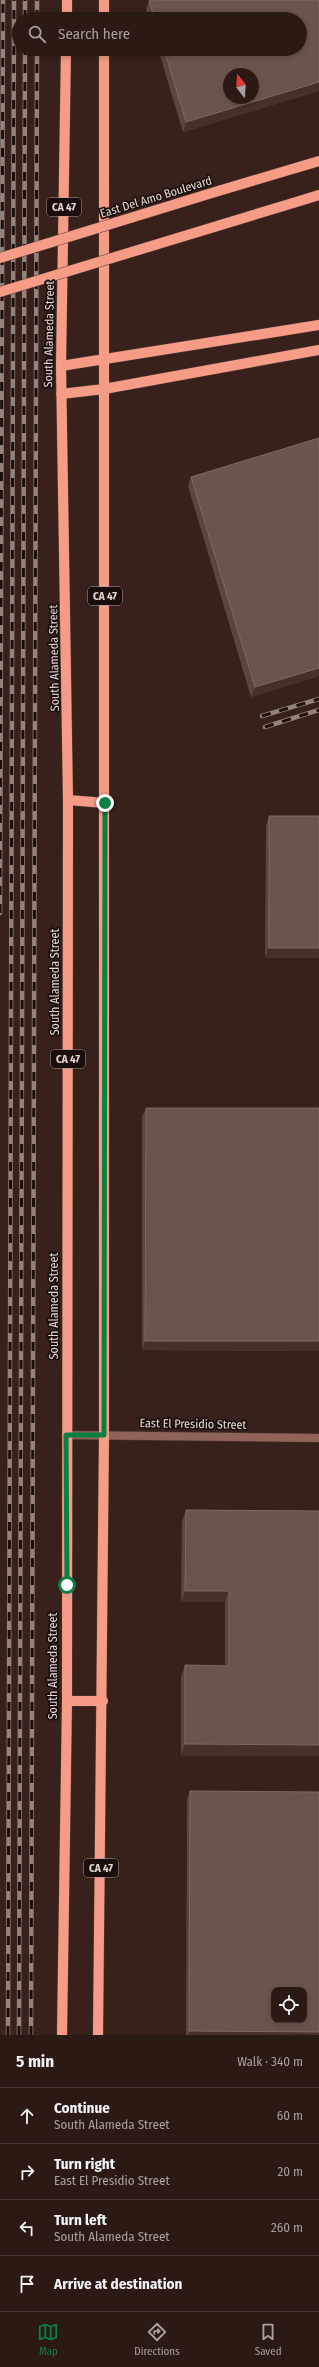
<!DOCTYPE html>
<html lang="en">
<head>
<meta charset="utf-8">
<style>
  :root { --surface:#2b1914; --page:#372622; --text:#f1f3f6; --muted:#a6a0a0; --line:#473834; --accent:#0b8043 }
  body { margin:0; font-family:"Fira Sans Condensed",sans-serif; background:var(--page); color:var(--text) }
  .controls { position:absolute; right:12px; bottom:12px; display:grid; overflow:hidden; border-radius:8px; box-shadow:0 2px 6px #0003 }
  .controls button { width:36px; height:36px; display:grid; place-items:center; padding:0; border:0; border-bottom:1px solid var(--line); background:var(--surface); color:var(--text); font:20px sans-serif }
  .compass { position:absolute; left:223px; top:68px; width:36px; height:36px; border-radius:50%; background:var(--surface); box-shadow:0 2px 6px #0003; rotate:343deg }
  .stop { position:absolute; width:12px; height:12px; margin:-9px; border:3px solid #0b8043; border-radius:50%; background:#fff }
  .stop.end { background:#0b8043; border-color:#fff; box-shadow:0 1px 4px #0008 }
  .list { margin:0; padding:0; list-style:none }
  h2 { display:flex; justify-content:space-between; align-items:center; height:52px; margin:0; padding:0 16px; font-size:17px }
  h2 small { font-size:13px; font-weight:400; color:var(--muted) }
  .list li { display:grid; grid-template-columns:26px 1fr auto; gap:12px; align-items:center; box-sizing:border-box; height:56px; padding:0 16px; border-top:1px solid var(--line) }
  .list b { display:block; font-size:15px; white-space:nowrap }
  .list p { margin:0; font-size:13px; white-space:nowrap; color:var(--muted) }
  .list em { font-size:13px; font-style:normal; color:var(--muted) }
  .icon { flex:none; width:22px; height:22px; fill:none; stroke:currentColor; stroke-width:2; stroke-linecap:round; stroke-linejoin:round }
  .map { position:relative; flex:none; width:319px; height:2035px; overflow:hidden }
  .search { position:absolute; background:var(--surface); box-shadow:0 2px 6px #0003; left:12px; right:12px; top:12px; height:44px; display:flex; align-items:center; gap:10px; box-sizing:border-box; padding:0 14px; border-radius:22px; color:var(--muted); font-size:15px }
  .sheet { height:276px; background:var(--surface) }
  nav { display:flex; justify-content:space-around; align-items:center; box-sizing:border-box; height:56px; border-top:1px solid var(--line); background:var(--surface); font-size:11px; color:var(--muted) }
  nav a { display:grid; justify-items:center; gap:2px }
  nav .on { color:var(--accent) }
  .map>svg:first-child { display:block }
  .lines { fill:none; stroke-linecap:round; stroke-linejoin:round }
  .street-casing { stroke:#553e38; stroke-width:9 }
  .primary-casing { stroke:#553e38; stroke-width:11 }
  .street { stroke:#8f6358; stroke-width:8 }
  .primary { stroke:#f69c86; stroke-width:10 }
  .rail-casing { stroke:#95827c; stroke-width:4.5 }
  .rail { stroke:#190e0b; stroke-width:3; stroke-dasharray:9; stroke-linecap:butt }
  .primary-bridge-casing { stroke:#553e38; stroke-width:11; stroke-linecap:butt }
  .primary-bridge { stroke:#f69c86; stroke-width:10 }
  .wall { fill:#5d443e }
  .shaded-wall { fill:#492f29 }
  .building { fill:#6c544e; stroke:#7f6862; fill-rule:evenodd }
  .route { stroke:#0b8043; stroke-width:5 }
  .labels { text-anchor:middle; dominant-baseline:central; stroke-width:3.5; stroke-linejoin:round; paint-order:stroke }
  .shield { fill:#190e0b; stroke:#a89995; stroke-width:1 }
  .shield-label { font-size:11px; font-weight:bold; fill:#e5d5d0 }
  .street-label { font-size:12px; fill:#e5d5d0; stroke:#190e0b }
</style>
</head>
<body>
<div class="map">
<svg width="319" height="2035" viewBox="0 0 319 2035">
  <rect width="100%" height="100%" fill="#39211b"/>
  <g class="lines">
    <defs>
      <path id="street" d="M66 1435 319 1438"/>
      <path id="primary" d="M67 19V0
        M104 19V0
        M215 192 319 161
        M293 203 319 195
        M61 366 319 325
        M61 394 104 389 319 350
        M68 800 105 803
        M67 1701H103
        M62 2035 67 1701 68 800 61 366 66 49
        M98 2035 104 1435V49"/>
    </defs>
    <!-- street casing -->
    <use href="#street" class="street-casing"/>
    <!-- primary casing -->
    <use href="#primary" class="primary-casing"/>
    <!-- street -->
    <use href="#street" class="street"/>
    <!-- primary -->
    <use href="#primary" class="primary"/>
    <defs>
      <path id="rail" d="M25 19V0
        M37 19V0
        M262 716 319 699
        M265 727 319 710
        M0 913 3 0
        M8 2035 14 0
        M19 2035 25 49
        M31 2035 37 49"/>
    </defs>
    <!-- rail casing -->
    <use href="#rail" class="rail-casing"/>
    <!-- rail -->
    <use href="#rail" class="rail"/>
    <defs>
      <path id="primary-bridge" d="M0 258 215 192
        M0 292 293 203"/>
    </defs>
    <!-- primary-bridge casing -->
    <use href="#primary-bridge" class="primary-bridge-casing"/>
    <!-- primary-bridge -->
    <use href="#primary-bridge" class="primary-bridge"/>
  </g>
  <!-- wall -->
  <path class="wall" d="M319 0V91L183 132 158 49H300V19H149L146 10 149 1Z
    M319 438V676L251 697 188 486 191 477Z
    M269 816H319L265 958 266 826Z
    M146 1108H319V1351L142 1350V1117Z
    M186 1510 319 1511 181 1756V1677L185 1665 225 1666V1602H181L182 1521Z
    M190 1791 319 2035H186L187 1800Z"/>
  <!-- shaded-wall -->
  <path class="shaded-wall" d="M319 82V91L183 132 186 122Z
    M319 668V676L251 697 255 687Z
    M269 948H319V958H265Z
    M145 1341H319V1351L142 1350Z
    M185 1591H229L225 1602H181Z
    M185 1744 319 1745V1756H181Z
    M189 2031 319 2032V2035H188Z"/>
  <!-- building -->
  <path class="building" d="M153 0H319V82L186 122 164 49H300V19H155L149 1ZM229 74H253V98H229Z
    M319 438V668L255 687 191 477Z
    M269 816H319V948H269Z
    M146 1108H319V1341H145Z
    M186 1510 319 1511V1745L185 1744V1665L229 1666V1591H185Z
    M190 1791 319 1792V2032L189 2031ZM274 1990H304V2020H274Z"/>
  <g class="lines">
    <!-- route -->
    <path class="route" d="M67 1585 66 1435H104L105 803"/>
  </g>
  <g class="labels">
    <!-- shield labels -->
    <g class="shield">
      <rect x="47" y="198" width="34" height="18" rx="3"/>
      <rect x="88" y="587" width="34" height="18" rx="3"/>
      <rect x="51" y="1050" width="34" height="18" rx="3"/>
      <rect x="84" y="1859" width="34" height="18" rx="3"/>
    </g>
    <g class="shield-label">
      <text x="64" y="207">CA 47</text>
      <text x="105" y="596">CA 47</text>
      <text x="68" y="1059">CA 47</text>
      <text x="101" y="1868">CA 47</text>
    </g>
    <!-- street labels -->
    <g class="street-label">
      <text transform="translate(156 197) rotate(-17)">East Del Amo Boulevard</text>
      <text transform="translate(49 334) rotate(-89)">South Alameda Street</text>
      <text transform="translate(54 658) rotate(-91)">South Alameda Street</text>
      <text transform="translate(55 982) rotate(-90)">South Alameda Street</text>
      <text transform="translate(54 1306) rotate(-90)">South Alameda Street</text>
      <text transform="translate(193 1424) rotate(1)">East El Presidio Street</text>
      <text transform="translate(53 1666) rotate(-90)">South Alameda Street</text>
    </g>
  </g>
</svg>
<div class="controls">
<button><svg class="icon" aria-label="locate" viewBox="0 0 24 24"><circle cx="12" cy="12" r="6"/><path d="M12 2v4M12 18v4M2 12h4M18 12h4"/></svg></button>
</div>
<svg class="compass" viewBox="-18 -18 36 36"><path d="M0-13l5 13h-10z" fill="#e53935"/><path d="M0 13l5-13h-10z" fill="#a6a0a0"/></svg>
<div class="stop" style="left:67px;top:1585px"></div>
<div class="stop end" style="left:105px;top:803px"></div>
<div class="search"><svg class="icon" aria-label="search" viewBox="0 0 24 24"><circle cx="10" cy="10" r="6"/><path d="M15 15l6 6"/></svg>Search here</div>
</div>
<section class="sheet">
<h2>5 min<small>Walk · 340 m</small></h2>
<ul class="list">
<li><svg class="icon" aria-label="ahead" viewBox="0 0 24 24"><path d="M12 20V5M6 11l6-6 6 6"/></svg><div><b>Continue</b><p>South Alameda Street</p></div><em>60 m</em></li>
<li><svg class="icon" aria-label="right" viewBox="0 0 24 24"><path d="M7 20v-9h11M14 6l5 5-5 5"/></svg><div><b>Turn right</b><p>East El Presidio Street</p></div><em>20 m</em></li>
<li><svg class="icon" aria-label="left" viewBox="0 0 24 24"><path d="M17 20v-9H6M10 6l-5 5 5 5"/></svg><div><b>Turn left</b><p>South Alameda Street</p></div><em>260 m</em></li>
<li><svg class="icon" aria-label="arrive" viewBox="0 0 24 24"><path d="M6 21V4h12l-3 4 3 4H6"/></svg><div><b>Arrive at destination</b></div></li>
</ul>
</section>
<nav>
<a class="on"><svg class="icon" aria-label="map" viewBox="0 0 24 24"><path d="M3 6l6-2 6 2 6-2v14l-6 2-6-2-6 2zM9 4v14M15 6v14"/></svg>Map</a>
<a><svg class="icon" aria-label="directions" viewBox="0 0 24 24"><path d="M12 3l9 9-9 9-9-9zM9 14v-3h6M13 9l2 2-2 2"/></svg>Directions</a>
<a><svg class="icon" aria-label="saved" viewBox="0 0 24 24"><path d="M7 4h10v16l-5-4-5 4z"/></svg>Saved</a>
</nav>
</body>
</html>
